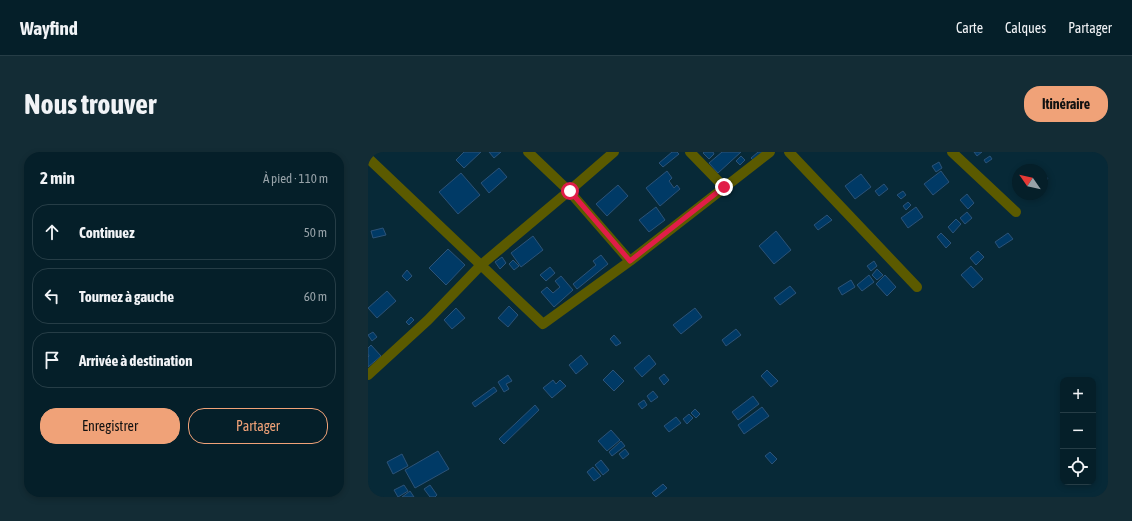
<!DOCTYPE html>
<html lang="fr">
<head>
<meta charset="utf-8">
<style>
  :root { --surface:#051f29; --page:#132c35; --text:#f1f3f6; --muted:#97a2a8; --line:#263d46; --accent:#f0a278 }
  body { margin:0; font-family:"Asap Condensed",sans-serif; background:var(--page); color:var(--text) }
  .controls { position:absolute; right:12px; bottom:12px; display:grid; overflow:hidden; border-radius:8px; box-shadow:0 2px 6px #0003 }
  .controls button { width:36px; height:36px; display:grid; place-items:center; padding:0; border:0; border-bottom:1px solid var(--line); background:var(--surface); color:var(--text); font:20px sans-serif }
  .compass { position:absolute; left:644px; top:12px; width:36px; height:36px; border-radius:50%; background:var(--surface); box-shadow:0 2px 6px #0003; rotate:304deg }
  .stop { position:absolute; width:12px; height:12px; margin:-9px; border:3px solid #e11d48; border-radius:50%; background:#fff }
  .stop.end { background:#e11d48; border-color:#fff; box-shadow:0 1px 4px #0008 }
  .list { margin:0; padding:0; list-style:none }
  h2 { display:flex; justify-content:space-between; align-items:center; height:52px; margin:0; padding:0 16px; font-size:17px }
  h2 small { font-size:13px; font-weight:400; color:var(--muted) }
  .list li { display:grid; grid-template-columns:26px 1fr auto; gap:12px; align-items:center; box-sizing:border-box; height:56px; margin:0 8px 8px; padding:0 8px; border:1px solid var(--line); border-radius:16px }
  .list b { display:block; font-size:15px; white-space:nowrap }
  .list em { font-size:13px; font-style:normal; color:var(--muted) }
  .actions { display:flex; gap:8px; padding:12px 16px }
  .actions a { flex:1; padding:9px 0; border:1px solid var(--accent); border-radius:16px; text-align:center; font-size:14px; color:var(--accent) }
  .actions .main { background:var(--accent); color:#111 }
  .icon { flex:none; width:22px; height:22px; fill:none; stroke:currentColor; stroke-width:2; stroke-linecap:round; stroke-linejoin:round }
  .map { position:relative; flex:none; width:740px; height:345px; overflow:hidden; border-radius:16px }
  header { display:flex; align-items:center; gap:24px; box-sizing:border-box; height:56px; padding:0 20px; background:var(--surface); border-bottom:1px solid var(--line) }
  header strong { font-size:19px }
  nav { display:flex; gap:22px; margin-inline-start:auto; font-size:14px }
  .intro { display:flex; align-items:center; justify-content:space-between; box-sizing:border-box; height:96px; padding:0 24px }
  h1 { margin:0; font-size:28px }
  .button { padding:10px 18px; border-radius:16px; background:var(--accent); color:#111; font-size:14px; font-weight:700 }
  main { display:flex; gap:24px; padding:0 24px }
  aside { flex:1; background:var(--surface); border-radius:16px; box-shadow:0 2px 6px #0003 }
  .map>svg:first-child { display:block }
  .building { fill:#003a66; stroke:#2c5378 }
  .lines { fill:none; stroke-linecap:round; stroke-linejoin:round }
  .minor { stroke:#5b5a00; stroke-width:10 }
  .route { stroke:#e11d48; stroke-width:5 }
</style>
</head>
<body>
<header>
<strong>Wayfind</strong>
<nav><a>Carte</a><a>Calques</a><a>Partager</a></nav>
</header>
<div class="intro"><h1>Nous trouver</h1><a class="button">Itinéraire</a></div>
<main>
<aside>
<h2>2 min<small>À pied · 110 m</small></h2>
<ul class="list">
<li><svg class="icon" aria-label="ahead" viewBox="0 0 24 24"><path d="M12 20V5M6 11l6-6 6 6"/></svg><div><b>Continuez</b></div><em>50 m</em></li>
<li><svg class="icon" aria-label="left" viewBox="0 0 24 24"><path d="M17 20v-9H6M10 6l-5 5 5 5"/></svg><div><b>Tournez à gauche</b></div><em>60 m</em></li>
<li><svg class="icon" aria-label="arrive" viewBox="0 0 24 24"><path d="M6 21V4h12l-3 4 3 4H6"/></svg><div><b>Arrivée à destination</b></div></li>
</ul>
<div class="actions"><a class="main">Enregistrer</a><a>Partager</a></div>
</aside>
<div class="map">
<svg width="740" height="345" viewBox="0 0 740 345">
  <rect width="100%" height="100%" fill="#072937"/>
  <!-- building -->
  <path class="building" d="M96 0H113L96 16 88 8Z
    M121 0H133L126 6Z
    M304 0H309L311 2 295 15 291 11Z
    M336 0H345L346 2 341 7 335 1Z
    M354 0H373L350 21 341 11Z
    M390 0H395L387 10 383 6Z
    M606 0H614L609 4Z
    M373 4 377 8 372 13 368 9Z
    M622 4 624 7 618 11 616 8Z
    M571 10 574 16 568 20 564 14Z
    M131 16 139 25 121 41 113 31Z
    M299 19 304 26 301 29 306 36 309 33 312 37 292 54 278 36Z
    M573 19 581 30 565 43 556 32Z
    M674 19 680 27 675 30 674 29Z
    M93 21 112 43 90 62 71 40Z
    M493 22 503 35 487 47 477 34Z
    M516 32 520 37 511 44 507 39Z
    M250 33 260 44 239 64 228 52Z
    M535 39 538 43 533 47 529 43Z
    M599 42 606 51 600 57 592 48Z
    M540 50 543 53 538 58 535 54Z
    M288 55 297 68 281 80 271 68Z
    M548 55 555 65 540 76 533 66Z
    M599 60 604 66 597 72 592 66Z
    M459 63 464 68 450 78 446 73Z
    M588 67 593 72 585 81 580 75Z
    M15 76 18 83 5 86 3 79Z
    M408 79 423 98 406 112 391 94Z
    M573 81 583 91 578 96 569 85Z
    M640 81 645 87 631 96 627 90Z
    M165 84 175 98 153 115 143 101Z
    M80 97 97 113 78 133 61 116Z
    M610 99 616 105 608 113 602 106Z
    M233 103 240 112 209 137 205 132 228 113 225 109Z
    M134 105 138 111 132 117 127 110Z
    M145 108 151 114 146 118 141 112Z
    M506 109 509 114 503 119 499 114Z
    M603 114 615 127 605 136 593 123Z
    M182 115 187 121 178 129 172 123Z
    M509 117 515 123 509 128 504 123Z
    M39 118 44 124 39 129 34 124Z
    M501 123 506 130 494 139 489 133Z
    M517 123 528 135 519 144 508 132Z
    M193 124 205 138 186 155 173 140 179 135 185 141 192 135 187 129Z
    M483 128 487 135 474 143 470 136Z
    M422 134 428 141 412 153 406 146Z
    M19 139 28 149 9 166 0 156Z
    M141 154 150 163 140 175 130 166Z
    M88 156 97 166 84 177 76 168Z
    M327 156 334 165 313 182 305 173Z
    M43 165 46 168 41 173 38 170Z
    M368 177 373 183 358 194 354 188Z
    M5 180 9 185 4 189 0 183Z
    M246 183 253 191 248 194 242 187Z
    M3 193 13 204 0 215V205L1 204 0 202V196Z
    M213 203 220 212 208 222 201 213Z
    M281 203 288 212 274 225 266 216Z
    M245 218 256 229 246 239 235 228Z
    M399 218 410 229 403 235 393 224Z
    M296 222 301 228 296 233 291 226Z
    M140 223 144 229 138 232 141 237 136 240 130 230Z
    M185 228 188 232 192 228 198 234 184 246 175 236Z
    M126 235 129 239 107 255 104 251Z
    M285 239 290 245 283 250 279 244Z
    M385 244 391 252 370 268 364 260Z
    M276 248 279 253 274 257 270 252Z
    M167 253 171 258 136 292 131 287Z
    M394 255 401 264 376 282 370 273Z
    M327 257 332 262 328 266 323 261Z
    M321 262 325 266 319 272 315 267Z
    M308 265 313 271 301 280 296 274Z
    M243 278 252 288 239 299 230 289Z
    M253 289 257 294 244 304 241 300Z
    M257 297 261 302 255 307 251 302Z
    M70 299 81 317 47 336 37 318Z
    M402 300 409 307 404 312 397 304Z
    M34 302 40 314 25 322 19 310Z
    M233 308 241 318 235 323 227 313Z
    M225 315 233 324 226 329 219 320Z
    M295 332 299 336 288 345 284 341Z
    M36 333 40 339 30 345 26 338Z
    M62 333 69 343 67 345H62L56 337Z
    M42 339 46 345H34Z"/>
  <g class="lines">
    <!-- minor -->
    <path class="minor" d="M160 0 201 39 262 109
      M322 0 356 35
      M421 0 549 135
      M584 0 648 60
      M0 6 175 172 262 109 402 0
      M0 223 60 168 113 113 201 39 246 0"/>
  </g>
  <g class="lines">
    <!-- route -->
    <path class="route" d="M202 39 262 109 356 35"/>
  </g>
</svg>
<div class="controls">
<button>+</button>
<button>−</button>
<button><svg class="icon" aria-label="locate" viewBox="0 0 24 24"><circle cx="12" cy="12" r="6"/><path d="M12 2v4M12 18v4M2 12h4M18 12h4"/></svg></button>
</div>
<svg class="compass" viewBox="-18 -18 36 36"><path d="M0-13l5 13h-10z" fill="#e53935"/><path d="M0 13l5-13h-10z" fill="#97a2a8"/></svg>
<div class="stop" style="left:202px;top:39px"></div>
<div class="stop end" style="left:356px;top:35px"></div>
</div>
</main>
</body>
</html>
